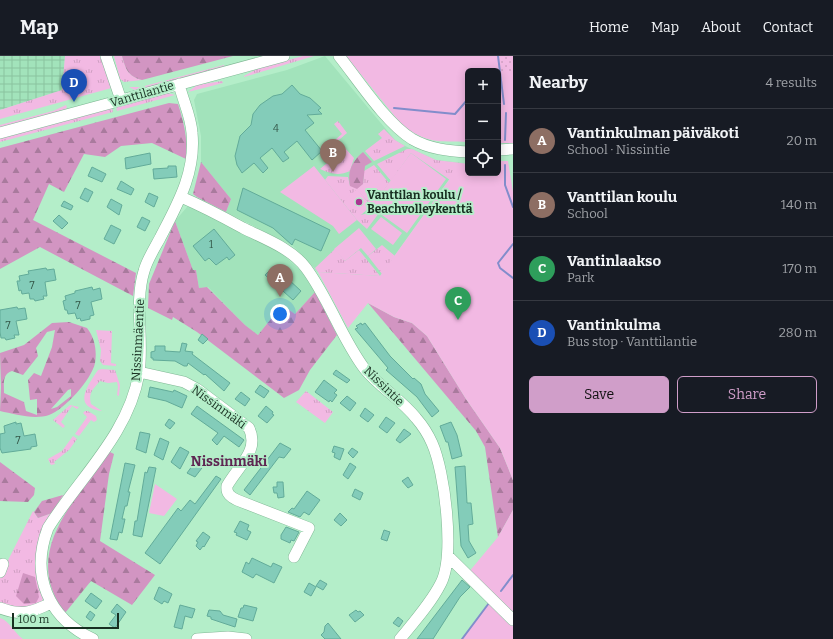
<!DOCTYPE html>
<html lang="en">
<head>
<meta charset="utf-8">
<style>
  :root { --surface:#171b24; --page:#242831; --text:#f1f3f6; --muted:#9ea1a6; --line:#363941; --accent:#d09ec9 }
  body { margin:0; font-family:Bitter,serif; background:var(--page); color:var(--text) }
  .controls { position:absolute; right:12px; top:12px; display:grid; overflow:hidden; border-radius:6px; box-shadow:0 2px 10px #0003 }
  .controls button { width:36px; height:36px; display:grid; place-items:center; padding:0; border:0; border-bottom:1px solid var(--line); background:var(--surface); color:var(--text); font:20px sans-serif }
  .scale { position:absolute; left:12px; bottom:10px; width:107px; box-sizing:border-box; padding-left:4px; border:2px solid #182f21; border-top:0; font-size:11px; line-height:14px; white-space:nowrap; color:#182f21; -webkit-text-stroke:3px #b4eec9; paint-order:stroke }
  .you { position:absolute; left:280px; top:258px; width:14px; height:14px; margin:-10px; border:3px solid #fff; border-radius:50%; background:#1a73e8; box-shadow:0 0 0 6px #1a73e833 }
  .badge { display:grid; place-items:center; width:26px; height:26px; border-radius:50%; background:var(--accent); color:#fff; font-size:13px; font-weight:700 }
  .pin { position:absolute; translate:-50% -33px; filter:drop-shadow(0 1px 2px #0008) }
  .pin::after { content:''; position:absolute; top:21px; width:14px; height:12px; background:inherit; clip-path:polygon(0 0,100% 0,50% 100%) }
  .list { margin:0; padding:0; list-style:none }
  h2 { display:flex; justify-content:space-between; align-items:center; height:52px; margin:0; padding:0 16px; font-size:17px }
  h2 small { font-size:13px; font-weight:400; color:var(--muted) }
  .list li { display:grid; grid-template-columns:26px 1fr auto; gap:12px; align-items:center; box-sizing:border-box; height:64px; padding:0 16px; border-top:1px solid var(--line) }
  .list b { display:block; font-size:15px; white-space:nowrap }
  .list p { margin:0; font-size:13px; white-space:nowrap; color:var(--muted) }
  .list em { font-size:13px; font-style:normal; color:var(--muted) }
  .actions { display:flex; gap:8px; padding:12px 16px }
  .actions a { flex:1; padding:9px 0; border:1px solid var(--accent); border-radius:6px; text-align:center; font-size:14px; color:var(--accent) }
  .actions .main { background:var(--accent); color:#111 }
  .icon { flex:none; width:22px; height:22px; fill:none; stroke:currentColor; stroke-width:2; stroke-linecap:round; stroke-linejoin:round }
  .map { position:relative; flex:none; width:513px; height:583px; overflow:hidden }
  header { display:flex; align-items:center; gap:24px; box-sizing:border-box; height:56px; padding:0 20px; background:var(--surface); border-bottom:1px solid var(--line) }
  header strong { font-size:19px }
  nav { display:flex; gap:22px; margin-inline-start:auto; font-size:14px }
  main { display:flex }
  aside { flex:1; background:var(--surface) }
  .map>svg:first-child { display:block }
  .built { fill:#a2e3bb }
  .industrial { fill:url(#industrial-grid) }
  .grass { fill:url(#grass-tufts) }
  .forest { fill:url(#forest-firs); fill-rule:evenodd }
  .park { fill:#f2b9e3 }
  .garden { fill:url(#garden-dots) }
  .lines { fill:none; stroke-linecap:round; stroke-linejoin:round }
  .stream { stroke:#828dcb; stroke-width:2 }
  .building { fill:#83ccb9; stroke:#62ab99 }
  .minor-casing { stroke:#80b895; stroke-width:12 }
  .minor { stroke:#fff; stroke-width:11 }
  .poi-dot { fill:#a83692; stroke:#b4eec9; stroke-width:1.5 }
  .labels { text-anchor:middle; dominant-baseline:central; stroke-width:4; stroke-linejoin:round; paint-order:stroke }
  .number-label { font-size:10px; fill:#335647 }
  .street-label { font-size:12px; fill:#182f21; stroke:#b4eec9 }
  .poi-label { font-size:12px; font-weight:bold; fill:#182f21; stroke:#b4eec9; text-anchor:start }
  .quarter-label { font-size:14px; font-weight:bold; fill:#5e2652; stroke:#b4eec9 }
</style>
</head>
<body>
<header>
<strong>Map</strong>
<nav><a>Home</a><a>Map</a><a>About</a><a>Contact</a></nav>
</header>
<main>
<div class="map">
<svg width="513" height="583" viewBox="0 0 513 583">
  <defs>
    <pattern id="industrial-grid" width="8" height="8" patternUnits="userSpaceOnUse"><rect width="8" height="8" fill="#a2e3bb"/><path d="M0 4h8M4 0v8" fill="none" stroke="#8bc3a0"/></pattern>
    <pattern id="grass-tufts" width="24" height="20" patternUnits="userSpaceOnUse"><rect width="24" height="20" fill="#f2b9e3"/><path d="M3 7l-1-3M5 7V3M7 7l1-3M15 17l-1-3M17 17v-4M19 17l1-3" fill="none" stroke="#cf9fc2"/></pattern>
    <pattern id="forest-firs" width="22" height="20" patternUnits="userSpaceOnUse"><rect width="22" height="20" fill="#d295c2"/><path d="M5 1l3.5 6h-7zM16 11l3.5 6h-7z" fill="#a97a9d"/></pattern>
    <pattern id="garden-dots" width="8" height="8" patternUnits="userSpaceOnUse"><rect width="8" height="8" fill="#f2b9e3"/><path d="M2 2h.1M6 6h.1" fill="none" stroke="#cf9fc2" stroke-width="1.8" stroke-linecap="round"/></pattern>
  </defs>
  <rect width="100%" height="100%" fill="#b4eec9"/>
  <!-- built -->
  <path class="built" d="M325 0 395 84 405 90 436 104 461 107 380 220 318 216 293 190 226 156 231 143 201 106V80L194 44 197 38 287 14Z
    M187 151H192L280 196 304 218 315 236 295 258 282 249 258 279 245 269 208 231 199 232 196 214H193L175 165Z"/>
  <!-- industrial -->
  <path class="industrial" d="M0 0H65L63 34 0 54Z"/>
  <!-- grass -->
  <path class="grass" d="M65 0H103L115 31 0 63V54L62 34Z
    M114 0H122C126 14 128 20 142 24L124 26 120 23Z
    M303 0H314L244 21V20L259 12Z
    M224 9 225 13 139 36 129 31H141Z
    M222 25 223 27 188 36 197 29Z
    M167 37 175 39 117 55 116 51Z
    M66 49 67 52 55 58 0 73V69L53 55Z
    M112 52 113 56 0 86V82Z
    M338 65 347 77 325 96 323 94 342 78 334 68Z
    M384 73 395 84 405 90 374 105 365 95 382 82 378 78Z
    M345 92 354 102 350 115C339 120 331 118 320 113Z
    M407 93H412L436 104 461 107V109L450 124 411 97 391 125 377 108Z
    M374 109 389 127 372 150 357 134 361 159 368 157 371 151 379 157 367 173 357 164 325 124 328 120 348 121 350 130 363 128 364 115Z
    M382 189 395 200 382 218 368 200Z
    M335 193 345 205 359 194 380 220 318 216 315 212Z
    M96 274 112 275 111 307 116 308V310L103 309 100 305 101 294Z
    M102 313 115 314 120 329 119 340 117 339 118 331 117 326 108 327 100 325C93 333 88 337 91 348L102 355C71 351 88 329 98 314Z
    M306 335 333 356 325 367 296 346Z
    M70 349 79 351 77 353 72 350 61 366 65 370 63 372 53 364Z
    M85 355H88L96 360 97 364 94 366 91 364 79 380 75 378 87 361 83 357Z
    M73 380 77 383 69 394 54 406 55 408 51 409 48 403 62 395Z
    M63 439 67 440 41 483 44 539 42 546 26 553 0 549V520L33 455 38 462 52 457Z"/>
  <!-- forest -->
  <path class="forest" d="M122 0H233L142 24C128 20 126 14 122 0Z
    M169 47 178 48C184 67 188 83 186 103L152 87 121 90 105 101 84 98 64 136 49 128 33 164 136 217 133 240 40 191 0 213V92Z
    M363 96 372 106 365 110 363 128 357 133 350 130C347 116 352 105 363 96Z
    M201 106 231 143 226 156 197 141 193 138Z
    M175 165 193 214H196L199 232 207 231 245 269 258 279 282 249 295 258 315 236 337 279 310 314 299 334 284 342 197 276 173 261 172 264 148 252 149 228Z
    M368 247 394 261 412 267 427 280 466 343 500 392 513 424V454L498 481 485 391 476 375Z
    M69 266 87 272C95 282 97 295 95 307 92 323 64 354 49 359 34 364 14 358 0 355L1 331 0 297 24 289 52 267ZM55 274 52 291 41 320 34 317 28 324 30 344 37 343V359L26 355 24 346 4 337C4 328 2 318 12 315L23 319 38 300 36 292 47 276ZM71 333V340L57 351 51 353 68 334Z
    M110 396 114 398 109 418 100 485 155 519 132 549 91 525 65 557C20 496 75 445 110 396Z
    M0 406 35 432 34 439 28 446 0 445Z
    M63 439 52 457 38 462 34 456 42 445Z
    M23 517 35 521 39 541 36 547 24 548 16 540Z"/>
  <!-- park -->
  <path class="park" d="M346 0H513V87H498V15H468V86C438 85 426 88 401 68Z
    M411 97 446 123 407 177 371 151Z
    M498 105H508L513 136V424L500 392 466 343 427 280 412 267 394 261 368 247 348 272 318 216 380 220 461 107 468 108V117H498Z
    M314 110 357 164 339 178 333 170 280 136Z
    M357 133 371 150 361 159 346 143Z
    M381 161 402 177 393 189 371 173Z
    M359 172 376 193 368 200 361 192 345 205 334 193Z
    M155 428 177 443 164 460 149 457Z
    M513 454V583H462L489 547 463 523 498 481Z
    M0 562C10 565 14 577 23 583H0Z"/>
  <!-- garden -->
  <path class="garden" d="M498 0H513V15L500 16Z"/>
  <g class="lines">
    <!-- stream -->
    <path class="stream" d="M498 0 504 48
      M394 52 455 58 468 43
      M505 84 506 57
      M505 109V129L513 151
      M513 188 498 207 500 212 513 222
      M501 535 513 519
      M462 583 489 547"/>
  </g>
  <!-- building -->
  <path class="building" d="M292 29 300 38 310 42 321 52 318 54 322 58 307 59 314 67 305 74 322 95 312 104 297 85 284 96 289 102 283 106 272 92 260 102 268 112 263 117 254 107 242 117 237 109 235 100 240 80 251 69 253 58 260 49 273 40 282 38Z
    M150 97 151 108 126 113 125 102Z
    M168 110H176L177 121 154 123 153 113 168 112Z
    M92 111 106 118 102 126 88 120Z
    M121 125 134 133 131 139 117 133Z
    M85 132 93 136 88 146 80 142Z
    M243 132 330 174 321 195 295 183 292 189 273 172 237 154Z
    M149 137 158 141 154 151 145 146Z
    M111 143 122 149 119 159 107 151Z
    M64 145 73 150 71 154 61 150Z
    M59 159 68 167 62 173 53 165Z
    M142 161 150 165 145 175 137 171Z
    M111 169 121 174 114 188 104 183Z
    M214 173 235 199 229 204 227 201 216 209 209 202 205 205 193 190Z
    M274 210 301 235 293 244 265 219Z
    M46 212 47 214 54 213 56 224 45 226 47 240H43L44 243 35 245 34 243H30L29 237 22 238 21 234 19 235 17 225H20L19 220 29 218 28 215Z
    M92 231 93 234 100 232 102 243 91 246 94 259 90 260V263L81 265 80 262 77 263 75 257 68 258 67 254H65L63 245 66 244 65 240 75 237V235Z
    M17 251 18 253 25 252 27 263 16 265 19 279H14L15 282 6 284 5 282H1L0 276V254Z
    M361 267 362 269 365 267 390 300 413 323 414 322 421 328 425 338 439 355 432 361 417 341 386 314 388 312 355 273 358 272 356 270Z
    M202 278 208 283 203 288 198 284Z
    M182 287 187 288 185 295 193 296 192 298 230 327 224 335 205 318 204 319 188 307 187 310H184L175 305 153 304V302H151V296L155 295V290H165V295L180 296Z
    M336 314 350 324 347 327 333 318Z
    M324 324 337 334 334 337 337 339 332 346 330 344 329 346 315 336Z
    M260 329 269 335 264 342 255 336Z
    M150 331 173 336 174 334 187 340 182 352 166 345 148 341Z
    M241 336 250 343 245 350 235 343Z
    M347 340 356 347 350 355 340 347Z
    M197 350 244 384 239 391 224 380 217 389 212 384 218 377 191 358Z
    M266 350 273 356 272 358 274 359 267 367 258 360Z
    M365 352 374 359 368 366 360 360Z
    M386 361 395 367 387 377 379 371Z
    M169 363 175 367 170 373 165 369Z
    M16 366V368L21 367 24 380 35 378 37 390 31 391V393L2 397 0 392V378L5 377 4 370Z
    M451 366 457 379 462 400 452 403 448 386H446L440 370Z
    M404 373 411 378 400 387 396 384Z
    M140 376 150 378 146 397 136 393Z
    M160 382 169 386 163 404 154 399Z
    M280 387 291 393 284 402 279 401 250 439 244 434Z
    M334 390 344 393 340 404 334 401 335 397 332 396Z
    M180 391 189 396 180 413 171 406Z
    M352 392 358 396 353 402 348 397Z
    M198 402 205 408 195 421 187 417Z
    M125 407 135 409 128 436H130L127 450H125L122 463H125L122 477 119 476 117 484 110 483Z
    M350 407 356 411 348 423 343 419Z
    M465 410 467 447H471L473 468 468 469 469 485 476 497 468 502 461 490 455 411Z
    M149 411 156 412 142 481 133 479 135 465H137L145 416 147 417Z
    M216 420 221 423 160 508 145 497 178 452 181 455 190 444 195 448Z
    M408 421 413 429 408 432 402 425Z
    M277 426H283L284 441 278 442 277 437H274L273 431H277Z
    M355 433 363 437 360 444 352 440Z
    M307 435 320 444 309 459 304 456 300 461 288 456 292 452 294 453Z
    M340 457 347 464 341 470 334 464Z
    M240 465 249 469 247 474 251 476 247 484 236 479 237 477 234 476Z
    M286 471 299 476 294 485 291 484 290 487 281 483V479Z
    M384 474 390 476 387 485 381 483Z
    M203 476 210 481 204 491 203 490 200 494 196 490 198 486 196 485Z
    M252 502 271 511 273 507 282 511 274 527 256 518 253 522 242 516 246 506 249 508Z
    M320 524 327 528 323 534 316 530Z
    M462 524 470 531 460 541 433 583H417Z
    M309 527 316 531 311 540 304 536Z
    M159 531 172 538 168 547 164 545 162 548 154 543Z
    M91 537 102 545 96 553 85 545Z
    M117 548 126 556 115 572 109 568 116 559 111 556Z
    M180 549 195 553 192 562 185 560 182 573 174 571Z
    M244 549 257 552 253 565 238 561 241 552H243Z
    M209 554 220 555 223 559 237 563 235 571 211 563V561L207 560Z
    M356 554 358 556 360 555 364 559 355 566 349 559Z
    M90 555 95 559 91 565 86 561Z
    M398 561 403 565 399 571 393 567Z
    M328 567 341 583H325L321 579 324 576 325 570Z"/>
  <g class="lines">
    <defs>
      <path id="minor" d="M106 0 121 44
        M339 0C359 25 385 66 412 83 429 93 449 95 468 96
        M0 77 284 0
        M498 94 513 93
        M181 141C202 150 223 161 243 172 265 183 291 192 306 212 329 243 341 281 364 312 379 331 401 343 416 362 423 370 428 378 432 387 445 416 455 499 441 527 431 547 414 566 400 583
        M139 316 184 326 197 333 249 372C260 395 238 410 227 430 226 438 231 441 237 444L309 472 294 501
        M448 500 513 564
        M0 516 3 508
        M0 552C21 560 31 557 51 547
        M93 583C48 562 30 519 48 472 79 422 129 378 139 317 144 284 134 248 144 215 147 204 154 193 160 182 177 149 196 117 192 77 191 60 183 45 179 28
        M197 583 228 581 246 583"/>
    </defs>
    <!-- minor casing -->
    <use href="#minor" class="minor-casing"/>
    <!-- minor -->
    <use href="#minor" class="minor"/>
  </g>
  <!-- markers -->
  <circle class="poi-dot" cx="359" cy="146" r="4"/>
  <g class="labels">
    <!-- number labels -->
    <g class="number-label">
      <text x="276" y="73">4</text>
      <text x="211" y="189">1</text>
      <text x="32" y="230">7</text>
      <text x="78" y="250">7</text>
      <text x="8" y="270">7</text>
      <text x="18" y="385">7</text>
    </g>
    <!-- street labels -->
    <g class="street-label">
      <text transform="translate(142 38) rotate(-16)">Vanttilantie</text>
      <text transform="translate(138 284) rotate(-87)">Nissinmäentie</text>
      <text transform="translate(384 330) rotate(44)">Nissintie</text>
      <text transform="translate(219 351) rotate(36)">Nissinmäki</text>
    </g>
    <!-- poi labels -->
    <g class="poi-label">
      <text x="367" y="139">Vanttilan koulu /<tspan x="367" dy="14">Beachvolleykenttä</tspan></text>
    </g>
    <!-- quarter labels -->
    <g class="quarter-label">
      <text x="229" y="405">Nissinmäki</text>
    </g>
  </g>
</svg>
<div class="controls">
<button>+</button>
<button>−</button>
<button><svg class="icon" aria-label="locate" viewBox="0 0 24 24"><circle cx="12" cy="12" r="6"/><path d="M12 2v4M12 18v4M2 12h4M18 12h4"/></svg></button>
</div>
<div class="scale">100 m</div>
<div class="you"></div>
<div class="pin badge" style="left:280px;top:241px;background:#8d6e63">A</div>
<div class="pin badge" style="left:333px;top:116px;background:#8d6e63">B</div>
<div class="pin badge" style="left:458px;top:264px;background:#2e9e5b">C</div>
<div class="pin badge" style="left:74px;top:46px;background:#1a4fb4">D</div>
</div>
<aside>
<h2>Nearby<small>4 results</small></h2>
<ul class="list">
<li><span class="badge" style="background:#8d6e63">A</span><div><b>Vantinkulman päiväkoti</b><p>School · Nissintie</p></div><em>20 m</em></li>
<li><span class="badge" style="background:#8d6e63">B</span><div><b>Vanttilan koulu</b><p>School</p></div><em>140 m</em></li>
<li><span class="badge" style="background:#2e9e5b">C</span><div><b>Vantinlaakso</b><p>Park</p></div><em>170 m</em></li>
<li><span class="badge" style="background:#1a4fb4">D</span><div><b>Vantinkulma</b><p>Bus stop · Vanttilantie</p></div><em>280 m</em></li>
</ul>
<div class="actions"><a class="main">Save</a><a>Share</a></div>
</aside>
</main>
</body>
</html>
